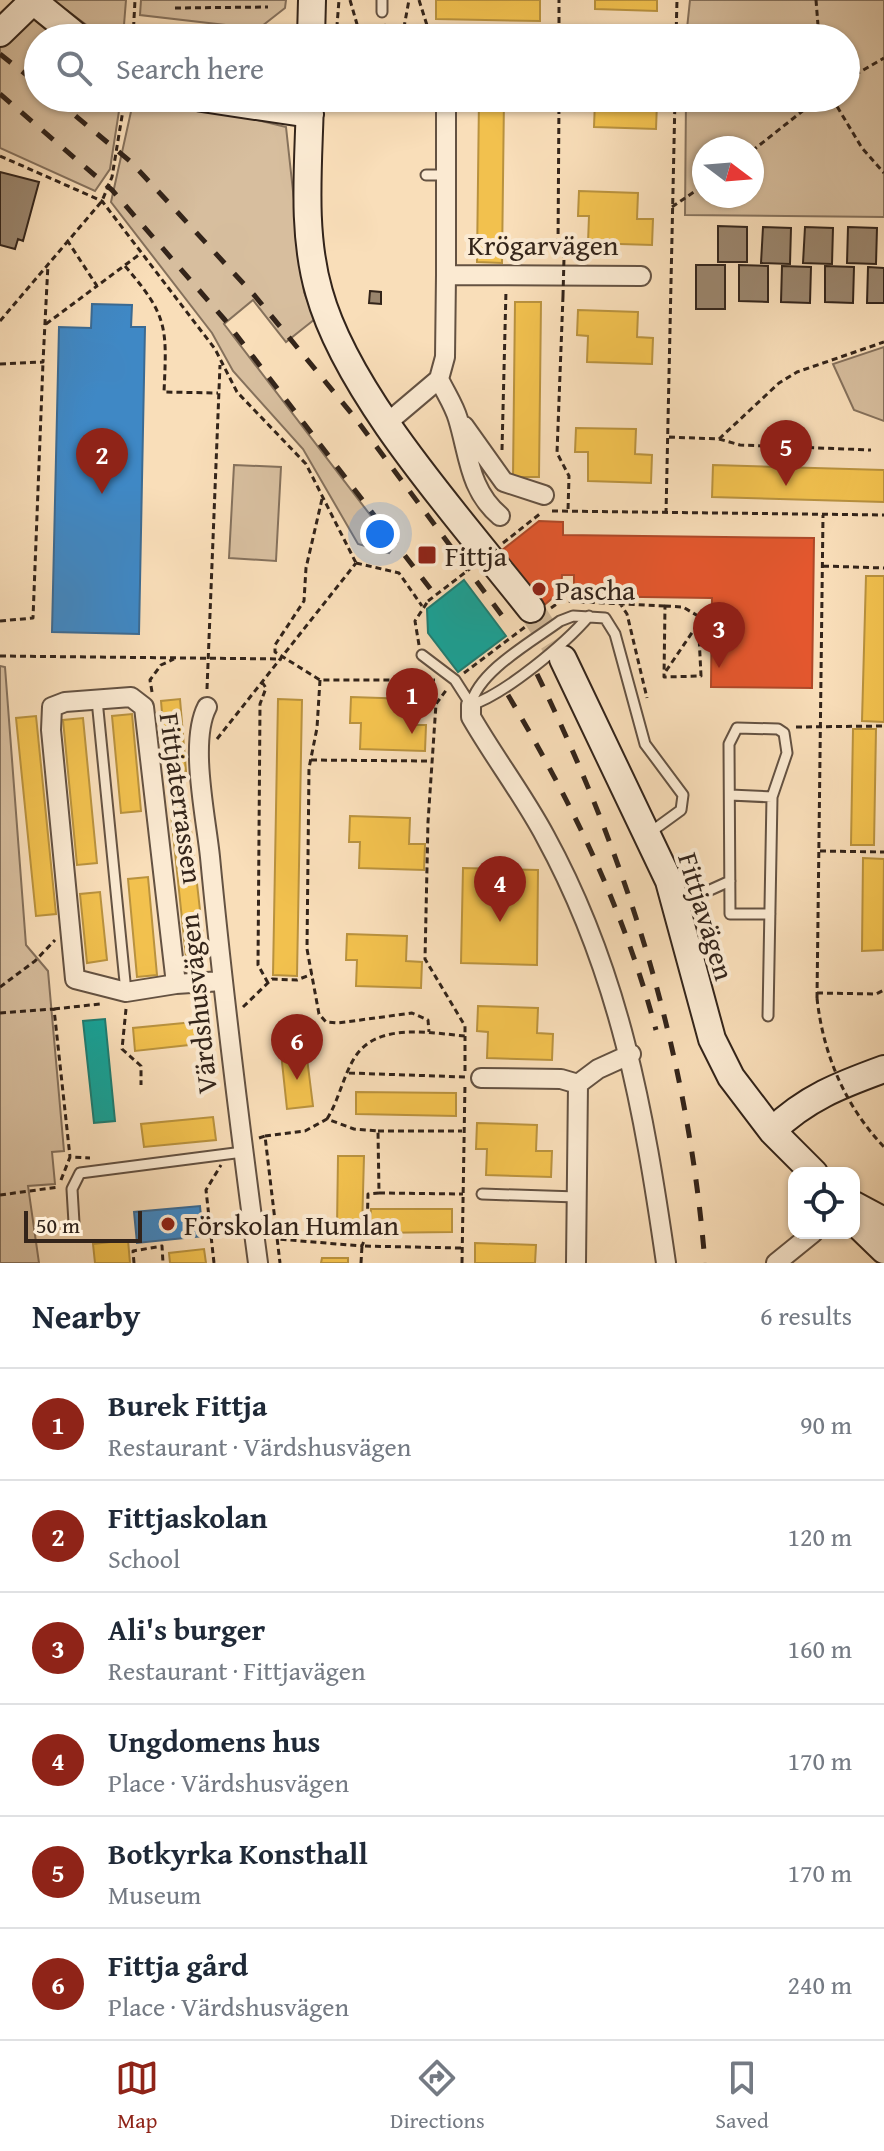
<!DOCTYPE html>
<html lang="en">
<head>
<meta charset="utf-8">
<style>
  :root { --surface:#fff; --page:#f2f2f3; --text:#1f2937; --muted:#747a83; --line:#e0e1e3; --accent:#8f2418 }
  body { margin:0; font-family:"Gentium Book Plus",serif; background:var(--page); color:var(--text) }
  .controls { position:absolute; right:24px; bottom:24px; display:grid; overflow:hidden; border-radius:16px; box-shadow:0 2px 6px #0004 }
  .controls button { width:72px; height:72px; display:grid; place-items:center; padding:0; border:0; border-bottom:2px solid var(--line); background:var(--surface); color:var(--text); font:40px sans-serif }
  .compass { position:absolute; left:692px; top:136px; width:72px; height:72px; border-radius:50%; background:var(--surface); box-shadow:0 2px 6px #0004; rotate:106deg }
  .scale { position:absolute; left:24px; bottom:20px; width:118px; box-sizing:border-box; padding-left:8px; border:4px solid #33241a; border-top:0; font-size:22px; line-height:28px; white-space:nowrap; color:#33241a; -webkit-text-stroke:6px #fbead2; paint-order:stroke }
  .you { position:absolute; left:380px; top:534px; width:28px; height:28px; margin:-20px; border:6px solid #fff; border-radius:50%; background:#1a73e8; box-shadow:0 0 0 12px #1a73e833 }
  .badge { display:grid; place-items:center; width:52px; height:52px; border-radius:50%; background:var(--accent); color:#fff; font-size:26px; font-weight:700 }
  .pin { position:absolute; translate:-50% -66px; filter:drop-shadow(0 2px 4px #0008) }
  .pin::after { content:''; position:absolute; top:42px; width:28px; height:24px; background:inherit; clip-path:polygon(0 0,100% 0,50% 100%) }
  .list { margin:0; padding:0; list-style:none }
  h2 { display:flex; justify-content:space-between; align-items:center; height:104px; margin:0; padding:0 32px; font-size:34px }
  h2 small { font-size:26px; font-weight:400; color:var(--muted) }
  .list li { display:grid; grid-template-columns:52px 1fr auto; gap:24px; align-items:center; box-sizing:border-box; height:112px; padding:0 32px; border-top:2px solid var(--line) }
  .list b { display:block; font-size:30px; white-space:nowrap }
  .list p { margin:0; font-size:26px; white-space:nowrap; color:var(--muted) }
  .list em { font-size:26px; font-style:normal; color:var(--muted) }
  .icon { flex:none; width:44px; height:44px; fill:none; stroke:currentColor; stroke-width:2; stroke-linecap:round; stroke-linejoin:round }
  .map { position:relative; flex:none; width:884px; height:1263px; overflow:hidden }
  .search { position:absolute; background:var(--surface); box-shadow:0 2px 6px #0004; left:24px; right:24px; top:24px; height:88px; display:flex; align-items:center; gap:20px; box-sizing:border-box; padding:0 28px; border-radius:44px; color:var(--muted); font-size:30px }
  .sheet { height:776px; background:var(--surface) }
  nav { display:flex; justify-content:space-around; align-items:center; box-sizing:border-box; height:112px; border-top:2px solid var(--line); background:var(--surface); font-size:22px; color:var(--muted) }
  nav a { display:grid; justify-items:center; gap:4px }
  nav .on { color:var(--accent) }
  .map>svg:first-child { display:block }
  .green { fill:#d7be9e; stroke:#85715c; stroke-width:2; fill-rule:evenodd }
  .homes { fill:#f2c14e; stroke:#b9923e; stroke-width:2 }
  .shops { fill:#e4572e; stroke:#af4828; stroke-width:2 }
  .schools { fill:#3f88c5; stroke:#3b6a92; stroke-width:2 }
  .public { fill:#17a398; stroke:#1f7d72; stroke-width:2 }
  .building { fill:#9a856d; stroke:#33241a; stroke-width:2 }
  .lines { fill:none; stroke-linecap:round; stroke-linejoin:round }
  .secondary-tunnel { stroke:#d1b999; stroke-width:26; stroke-dasharray:26 13; stroke-linecap:butt }
  .lane-casing { stroke:#645242; stroke-width:13 }
  .street-casing { stroke:#645242; stroke-width:22 }
  .secondary-casing { stroke:#33241a; stroke-width:30 }
  .path { stroke:#33241a; stroke-width:3; stroke-dasharray:6 4; stroke-linecap:butt }
  .lane { stroke:#fbead2; stroke-width:9 }
  .street { stroke:#fbead2; stroke-width:18 }
  .secondary { stroke:#fbead2; stroke-width:26 }
  .rail { stroke:#33241a; stroke-width:5; stroke-dasharray:14 14; stroke-linecap:butt }
  .path-bridge { stroke:#33241a; stroke-width:3; stroke-dasharray:6 4; stroke-linecap:butt }
  .poi-dot { fill:#8f2418; stroke:#fbead2; stroke-width:3 }
  .labels { text-anchor:middle; dominant-baseline:central; stroke-width:8; stroke-linejoin:round; paint-order:stroke }
  .street-label { font-size:28px; fill:#33241a; stroke:#fbead2 }
  .poi-label { font-size:28px; fill:#33241a; stroke:#fbead2; text-anchor:start }
</style>
</head>
<body>
<div class="map">
<svg width="884" height="1263" viewBox="0 0 884 1263">
  <rect width="100%" height="100%" fill="#f9deb9"/>
  <filter id="stains"><feTurbulence type="fractalNoise" baseFrequency=".0025" numOctaves="4"/><feColorMatrix values="0 0 0 0 .2 0 0 0 0 .09 0 0 0 0 .02 0 0 0 .5 -.17"/></filter>
  <radialGradient id="worn" r=".72"><stop offset=".6" stop-color="#630" stop-opacity="0"/><stop offset="1" stop-color="#630" stop-opacity=".3"/></radialGradient>
  <!-- green -->
  <path class="green" d="M53 0H126L124 25 117 38H104Z
    M141 0H286L285 8 262 26 243 27 140 15Z
    M690 0H884V217L685 215 686 98H846V38H686ZM704 148H752V196H704Z
    M32 18 63 38H38V98H121L110 169 95 191 0 148V47L4 40Z
    M134 98H165L286 127 304 292 315 319 286 342 253 300 224 324 394 546 389 553 358 544 303 449 233 371 212 333 111 202Z
    M884 347V421L854 410 833 364Z
    M234 465 281 467 276 561 229 558Z
    M0 666 5 667 26 945 48 971 64 1151 52 1152 55 1184 28 1186 39 1263H0Z"/>
  <!-- homes -->
  <path class="homes" d="M436 0H540V21L436 19Z
    M595 0H657V11L595 9Z
    M479 98H504L502 263 477 262Z
    M580 98H641L640 102 657 103 656 129 594 127 595 101Z
    M579 191 638 193 637 219H653L652 245 588 243 589 216H578Z
    M515 302H541L539 477H513Z
    M578 310 638 312 637 337 653 338 652 364 587 362 588 336 577 335Z
    M576 428 636 429 635 454 652 455 651 483 588 481V452H575Z
    M713 465 884 470V502L712 497Z
    M866 576H884V722L862 721Z
    M351 697 411 699 410 725H426L425 751 360 749 361 723H350Z
    M180 699 186 771 167 773 161 701Z
    M278 699 302 700 297 976 273 975Z
    M132 714 141 811 121 813 112 716Z
    M36 716 56 914 36 916 16 718Z
    M83 718 97 863 77 865 63 720Z
    M853 729H876L874 845H851Z
    M188 803 205 955 186 957 170 805Z
    M350 816 410 818 409 844H425L424 870 359 868 360 842H349Z
    M863 858 884 859 883 950 862 951Z
    M463 868 538 870 537 965 461 963Z
    M148 877 157 975 137 977 128 879Z
    M100 892 107 960 87 963 80 894Z
    M347 934 407 936 406 961 422 962 421 988 356 986 357 960H346Z
    M478 1006 538 1008 537 1033 553 1034 552 1060 487 1058 488 1032 477 1031Z
    M204 1021 207 1043 135 1051 133 1028Z
    M306 1050 313 1106 287 1109 281 1053Z
    M356 1092 456 1093V1116L356 1114Z
    M213 1117 216 1140 144 1147 141 1124Z
    M477 1123 537 1125 536 1151H552L551 1177 486 1175 487 1149H476Z
    M338 1156H364L362 1229 337 1228Z
    M371 1209H452V1232L369 1233Z
    M128 1240 130 1263H95L93 1244Z
    M475 1243 536 1245 535 1263H475Z
    M204 1249 206 1263H170L169 1253Z
    M322 1258H348V1263H321Z"/>
  <!-- shops -->
  <path class="shops" d="M539 521 563 522V535L814 538 812 688 711 687 712 598 574 596V575H562L561 591 543 606 501 551Z"/>
  <!-- schools -->
  <path class="schools" d="M92 304 132 305 131 327H145L139 634 52 632 59 327 91 328Z
    M200 1206 203 1236 137 1243 134 1212Z"/>
  <!-- public -->
  <path class="public" d="M464 580 506 636 458 672 428 633 427 609Z
    M105 1019 115 1121 94 1123 83 1021Z"/>
  <!-- building -->
  <path class="building" d="M0 172 39 182 23 241 18 239 15 249 0 245Z
    M718 226 747 227V262H718Z
    M763 227 791 228 790 264 761 263Z
    M805 227 833 228 832 264 803 263Z
    M848 227 877 228 876 264 847 263Z
    M696 265H725V309H696Z
    M739 265 768 266V302L739 301Z
    M782 266 811 267 810 303 781 302Z
    M825 266 854 267 853 303 825 302Z
    M868 267 884 268V303H867Z
    M370 291 381 292V304L369 303Z"/>
  <g class="lines">
    <!-- secondary-tunnel -->
    <path class="secondary-tunnel" d="M531 609 563 659"/>
    <defs>
      <path id="lane" d="M382 12V0
        M426 175H445
        M422 655 455 680 471 705
        M97 700 126 992
        M471 705C477 672 533 641 560 621L573 616 605 618 615 634 645 744 683 795 681 810 648 834
        M471 705C505 694 565 644 589 616
        M730 795 772 797 768 1016
        M679 904 730 881
        M770 914H730L729 744 737 728 778 729 784 733 787 753 772 797
        M482 1194 577 1197
        M74 1223 72 1189 80 1173 243 1152"/>
      <path id="street" d="M446 275V98
        M439 379 445 357 446 275 641 276
        M387 423 439 379C445 392 454 405 458 419 469 455 469 490 500 516
        M464 426 504 482 544 495
        M471 705V717C494 757 523 795 545 836 620 973 644 1111 666 1263
        M207 707C189 742 206 817 210 857 223 993 240 1128 258 1263
        M176 984 126 992 75 979 51 730 52 707 65 702 131 697 144 707 176 984 222 981
        M481 1078 561 1079 578 1084
        M576 1263 578 1084 598 1069 631 1054
        M776 1263 813 1233"/>
      <path id="secondary" d="M32 0 79 38
        M0 33 33 1
        M311 38 312 0
        M202 98 310 114
        M310 98C309 161 301 230 319 292 348 397 463 522 531 609
        M563 659 669 881 712 1039 731 1077 772 1131 814 1173
        M772 1131C806 1098 840 1085 884 1069
        M854 1205 884 1221
        M854 1221 884 1250"/>
    </defs>
    <!-- lane casing -->
    <use href="#lane" class="lane-casing"/>
    <!-- street casing -->
    <use href="#street" class="street-casing"/>
    <!-- secondary casing -->
    <use href="#secondary" class="secondary-casing"/>
    <!-- path -->
    <path class="path" d="M350 0 361 38
      M419 0 431 38
      M816 0 819 38
      M175 8 268 7
      M384 24 386 38
      M134 34 168 38
      M133 38 135 0
      M336 38 339 0
      M402 38 409 0
      M504 38H559V0
      M676 38 677 0
      M846 80 884 58
      M559 98 558 249H564V258
      M832 98 862 148 884 173
      M752 151 819 98
      M0 156 102 201 215 349 237 392 306 464 356 563
      M672 207 704 185
      M67 240 97 286 140 254
      M125 266C168 316 167 327 164 392L218 393
      M563 296 557 453 569 476 568 511
      M0 321 102 201 112 177 125 98
      M46 324 97 286
      M0 364 43 362 48 264
      M669 437 719 439 779 383 797 372 884 342
      M719 439 740 445 871 450
      M502 450 506 290
      M322 499 306 568 304 601 275 645V652L320 680H435
      M552 511 884 515
      M666 514 675 98
      M503 543 541 513
      M356 563 399 573 422 606
      M823 566 884 568
      M619 602 627 614 647 698
      M665 606 683 607 698 616 701 676 664 677Z
      M551 608 561 601 665 606
      M0 621 33 618 43 362
      M419 645 415 621 428 601
      M0 656 282 659
      M666 671 700 621
      M464 673 525 627
      M320 680 317 728 309 768 307 949 319 1014 326 1022 338 1023 412 1013 428 1020 429 1032
      M262 682 266 688 260 704 258 965 268 983
      M207 689 220 365
      M152 692 150 680 161 665 174 659
      M796 727 884 726
      M217 739 356 563
      M311 760 431 761
      M170 795 184 788
      M820 851 884 852
      M0 987 35 961 55 940
      M817 993 876 994 884 990
      M817 998 823 515
      M243 1007 272 979 297 980 312 974
      M54 1009 100 1004
      M126 1009 122 1049 141 1066V1085
      M0 1013 54 1009 70 1157
      M465 1071V1036
      M349 1073 465 1077
      M327 1119C339 1100 343 1076 355 1057 377 1022 431 1033 465 1036V1026L425 959 428 822 436 704 447 689
      M378 1131H462
      M265 1136 305 1131 327 1119 354 1129 378 1131 379 1193 368 1194 367 1233 362 1246 277 1239
      M259 1138 265 1136 280 1263
      M61 1180 70 1157 90 1158
      M379 1193 463 1194
      M0 1195 59 1187
      M134 1263 133 1251 162 1246 163 1263
      M214 1263 206 1190 221 1165
      M361 1263 362 1246 461 1248
      M462 1263 465 1083"/>
    <!-- lane -->
    <use href="#lane" class="lane"/>
    <!-- street -->
    <use href="#street" class="street"/>
    <!-- secondary -->
    <use href="#secondary" class="secondary"/>
    <!-- rail -->
    <path class="rail" d="M0 54 38 84
      M0 94 112 190 225 320 432 591
      M54 98 131 162 255 296 356 419 506 621
      M537 674C629 863 688 1053 705 1263
      M508 695C572 803 623 907 656 1030"/>
    <!-- path-bridge -->
    <path class="path-bridge" d="M563 296 564 258
      M428 601 497 548
      M817 998C823 1054 845 1106 884 1147"/>
  </g>
  <!-- markers -->
  <g class="poi-dot">
    <rect x="417" y="545" width="20" height="20" rx="4"/>
    <circle cx="539" cy="589" r="8"/>
    <circle cx="168" cy="1224" r="8"/>
  </g>
  <g class="labels">
    <!-- street labels -->
    <g class="street-label">
      <text x="543" y="244">Krögarvägen</text>
      <text transform="translate(182 798) rotate(82)">Fittjaterrassen</text>
      <text transform="translate(707 916) rotate(73)">Fittjavägen</text>
      <text transform="translate(197 1004) rotate(-96)">Värdshusvägen</text>
    </g>
    <!-- poi labels -->
    <g class="poi-label">
      <text x="445" y="555">Fittja</text>
      <text x="555" y="589">Pascha</text>
      <text x="184" y="1224">Förskolan Humlan</text>
    </g>
  </g>
  <rect width="100%" height="100%" filter="url(#stains)"/>
  <rect width="100%" height="100%" fill="url(#worn)"/>
</svg>
<div class="controls">
<button><svg class="icon" aria-label="locate" viewBox="0 0 24 24"><circle cx="12" cy="12" r="6"/><path d="M12 2v4M12 18v4M2 12h4M18 12h4"/></svg></button>
</div>
<svg class="compass" viewBox="-18 -18 36 36"><path d="M0-13l5 13h-10z" fill="#e53935"/><path d="M0 13l5-13h-10z" fill="#747a83"/></svg>
<div class="scale">50 m</div>
<div class="you"></div>
<div class="pin badge" style="left:412px;top:734px">1</div>
<div class="pin badge" style="left:102px;top:494px">2</div>
<div class="pin badge" style="left:719px;top:668px">3</div>
<div class="pin badge" style="left:500px;top:922px">4</div>
<div class="pin badge" style="left:786px;top:486px">5</div>
<div class="pin badge" style="left:297px;top:1080px">6</div>
<div class="search"><svg class="icon" aria-label="search" viewBox="0 0 24 24"><circle cx="10" cy="10" r="6"/><path d="M15 15l6 6"/></svg>Search here</div>
</div>
<section class="sheet">
<h2>Nearby<small>6 results</small></h2>
<ul class="list">
<li><span class="badge">1</span><div><b>Burek Fittja</b><p>Restaurant · Värdshusvägen</p></div><em>90 m</em></li>
<li><span class="badge">2</span><div><b>Fittjaskolan</b><p>School</p></div><em>120 m</em></li>
<li><span class="badge">3</span><div><b>Ali's burger</b><p>Restaurant · Fittjavägen</p></div><em>160 m</em></li>
<li><span class="badge">4</span><div><b>Ungdomens hus</b><p>Place · Värdshusvägen</p></div><em>170 m</em></li>
<li><span class="badge">5</span><div><b>Botkyrka Konsthall</b><p>Museum</p></div><em>170 m</em></li>
<li><span class="badge">6</span><div><b>Fittja gård</b><p>Place · Värdshusvägen</p></div><em>240 m</em></li>
</ul>
</section>
<nav>
<a class="on"><svg class="icon" aria-label="map" viewBox="0 0 24 24"><path d="M3 6l6-2 6 2 6-2v14l-6 2-6-2-6 2zM9 4v14M15 6v14"/></svg>Map</a>
<a><svg class="icon" aria-label="directions" viewBox="0 0 24 24"><path d="M12 3l9 9-9 9-9-9zM9 14v-3h6M13 9l2 2-2 2"/></svg>Directions</a>
<a><svg class="icon" aria-label="saved" viewBox="0 0 24 24"><path d="M7 4h10v16l-5-4-5 4z"/></svg>Saved</a>
</nav>
</body>
</html>
